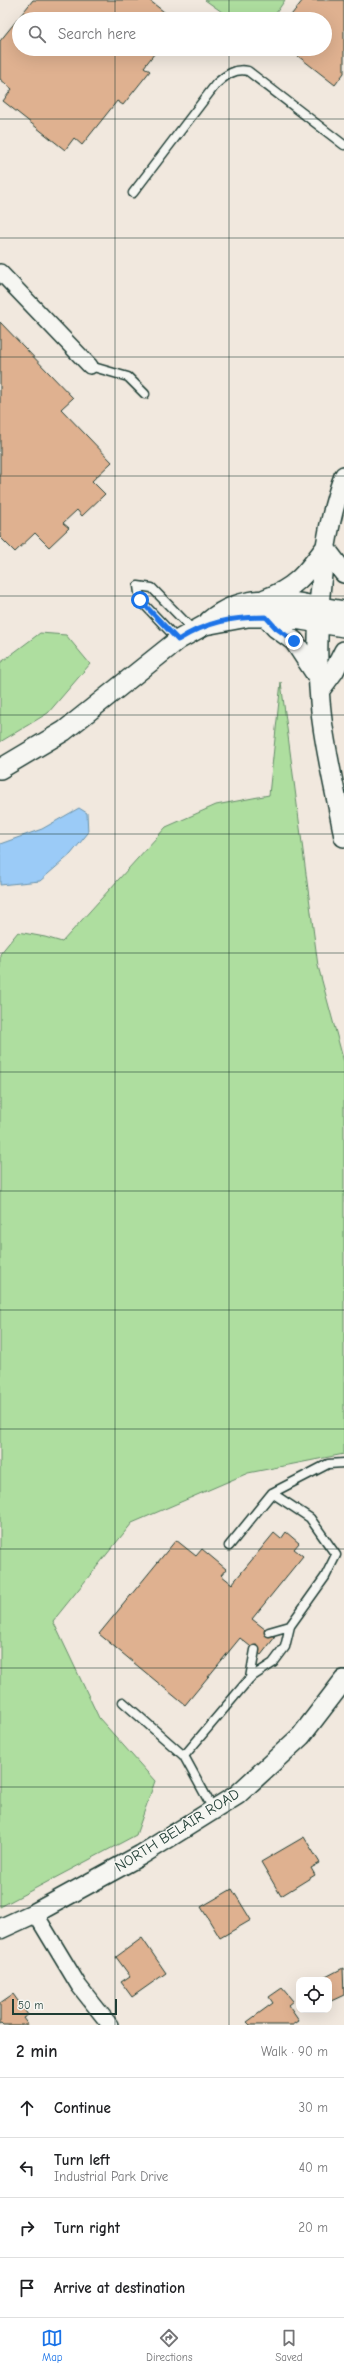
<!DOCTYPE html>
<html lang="en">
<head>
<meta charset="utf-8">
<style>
  :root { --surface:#fff; --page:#f6f6f6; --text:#202124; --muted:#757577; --line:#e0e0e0; --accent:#1a73e8 }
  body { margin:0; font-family:"Comic Neue",sans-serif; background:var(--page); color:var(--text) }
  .controls { position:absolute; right:12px; bottom:12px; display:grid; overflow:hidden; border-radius:8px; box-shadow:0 4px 16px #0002 }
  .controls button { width:36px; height:36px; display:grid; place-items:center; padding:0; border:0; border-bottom:1px solid var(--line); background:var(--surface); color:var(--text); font:20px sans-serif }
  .scale { position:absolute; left:12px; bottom:10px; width:105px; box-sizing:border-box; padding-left:4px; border:2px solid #1f3d34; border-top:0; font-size:11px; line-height:14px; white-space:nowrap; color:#1f3d34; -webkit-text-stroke:3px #f6f6f2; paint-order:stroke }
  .stop { position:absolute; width:12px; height:12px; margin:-9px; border:3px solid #1a73e8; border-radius:50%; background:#fff }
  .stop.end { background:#1a73e8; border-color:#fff; box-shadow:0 1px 4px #0008 }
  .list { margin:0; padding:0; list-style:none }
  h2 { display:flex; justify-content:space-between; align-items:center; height:52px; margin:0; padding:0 16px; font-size:17px }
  h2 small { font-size:13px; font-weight:400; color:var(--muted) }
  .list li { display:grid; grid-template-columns:26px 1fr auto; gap:12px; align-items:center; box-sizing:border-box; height:60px; padding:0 16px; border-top:1px solid var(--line) }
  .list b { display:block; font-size:15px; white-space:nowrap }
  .list p { margin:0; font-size:13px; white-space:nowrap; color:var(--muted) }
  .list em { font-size:13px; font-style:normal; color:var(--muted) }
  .icon { flex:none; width:22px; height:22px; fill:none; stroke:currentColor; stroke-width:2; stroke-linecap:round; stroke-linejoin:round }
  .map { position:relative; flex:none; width:344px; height:2025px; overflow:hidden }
  .search { position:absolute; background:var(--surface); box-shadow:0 4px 16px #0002; left:12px; right:12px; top:12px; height:44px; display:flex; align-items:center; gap:10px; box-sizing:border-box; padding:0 14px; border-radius:22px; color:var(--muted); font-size:15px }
  .sheet { height:292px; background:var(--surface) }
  nav { display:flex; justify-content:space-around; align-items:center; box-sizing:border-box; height:56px; border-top:1px solid var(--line); background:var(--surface); font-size:11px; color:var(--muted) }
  nav a { display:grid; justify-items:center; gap:2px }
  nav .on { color:var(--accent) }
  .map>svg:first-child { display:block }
  .green { fill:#aede9f; stroke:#668e6a }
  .water { fill:#9bcbf7; stroke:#6992a9 }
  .building { fill:#dfb190; stroke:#1f3d34 }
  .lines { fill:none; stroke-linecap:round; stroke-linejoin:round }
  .service-casing { stroke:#1f3d34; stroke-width:11 }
  .minor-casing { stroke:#1f3d34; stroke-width:18 }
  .tertiary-casing { stroke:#1f3d34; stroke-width:22 }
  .service { stroke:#f6f6f2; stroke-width:8 }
  .minor { stroke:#f6f6f2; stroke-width:15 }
  .tertiary { stroke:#f6f6f2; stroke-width:19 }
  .route { stroke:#1a73e8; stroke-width:5 }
  .grid { fill:none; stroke:#1f3d34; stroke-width:1; stroke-opacity:0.55 }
  .labels { text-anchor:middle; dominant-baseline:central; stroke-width:3; stroke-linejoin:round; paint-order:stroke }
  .street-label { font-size:15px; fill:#1f3d34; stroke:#f6f6f2 }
</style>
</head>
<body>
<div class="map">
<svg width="344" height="2025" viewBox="0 0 344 2025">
  <rect width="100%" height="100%" fill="#f1e8de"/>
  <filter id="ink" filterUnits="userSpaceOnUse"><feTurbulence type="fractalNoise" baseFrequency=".025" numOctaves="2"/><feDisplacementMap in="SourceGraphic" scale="8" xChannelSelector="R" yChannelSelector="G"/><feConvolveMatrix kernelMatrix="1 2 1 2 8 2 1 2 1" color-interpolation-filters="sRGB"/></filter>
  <g filter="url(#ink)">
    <!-- green -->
    <path class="green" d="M205 0H285L272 19H232Z
      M40 633 66 635 90 664 48 713 0 742V663Z
      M281 682 318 966 344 1062V1454L248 1473 132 1523 53 1621 99 1718 155 1781 136 1835 0 1907V954L18 932 45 937 62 942 166 827 216 805 269 795Z"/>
    <!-- water -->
    <path class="water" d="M79 808 87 813 88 833 71 854 40 881 0 885V844L42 829Z"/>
    <!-- building -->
    <path class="building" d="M33 0H149L173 19H19V49H158L144 67 150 71 123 105 117 101 82 145 74 138 65 150 3 101 12 89 0 79V41Z
      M303 0H344V73L335 85 289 49H325V19H288Z
      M0 322 73 398 61 409 112 462 92 481 105 494 82 516 77 510 63 523 69 528 49 547 35 533 15 552 0 537Z
      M286 1532 299 1543 294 1549 303 1556 252 1619 275 1637 261 1655 240 1638 185 1705 99 1634 176 1540 196 1556 202 1549 226 1569 221 1575 232 1584 274 1533 281 1539Z
      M304 1837 320 1863 311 1868 315 1875 281 1896 261 1862Z
      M232 1889 251 1920 220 1938 201 1907Z
      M142 1938 166 1973 132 1997 121 1982 130 1976 116 1957Z
      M343 1968 344 1995 329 2002V1980H320Z
      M282 1988 293 2001 288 2005 299 2021 293 2025H250L247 2022 273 2003 269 1997Z
      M13 1994 28 2015 23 2018 28 2025H4L2 2023 0 2024V2003Z"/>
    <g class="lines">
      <defs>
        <path id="service" d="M133 193 216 84C226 75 235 68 248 71L344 145
          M90 366 128 377 145 394
          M178 640 140 600 138 586 152 588 193 630
          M272 1493 328 1464 344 1463
          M269 1632 290 1626
          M250 1678 255 1650
          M123 1702 184 1756 213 1809
          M184 1756 250 1678 273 1663 285 1647 290 1626 325 1577 336 1555 310 1518 272 1493 229 1546"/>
        <path id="minor" d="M0 272 90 366
          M35 1913 79 1986 110 2025"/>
        <path id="tertiary" d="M344 476C318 545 313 647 322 720 327 759 337 798 344 837
          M265 599C296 588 306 573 325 548L344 573
          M266 617 276 628 294 641 319 679
          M209 621C251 586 295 604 344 611
          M320 690 334 671 344 651
          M0 769 64 731 178 640 205 625 248 617H266L301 620 344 627
          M0 1929 35 1913 141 1855 237 1795 301 1736 344 1680"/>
      </defs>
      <!-- service casing -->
      <use href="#service" class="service-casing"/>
      <!-- minor casing -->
      <use href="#minor" class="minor-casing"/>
      <!-- tertiary casing -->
      <use href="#tertiary" class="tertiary-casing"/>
      <!-- service -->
      <use href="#service" class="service"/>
      <!-- minor -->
      <use href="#minor" class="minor"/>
      <!-- tertiary -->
      <use href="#tertiary" class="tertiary"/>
    </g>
  </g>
  <g class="lines" filter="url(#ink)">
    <!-- route -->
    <path class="route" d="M140 600 178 640C206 622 232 617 266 617L276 628 294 641"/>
  </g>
  <!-- grid -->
  <path class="grid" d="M115 0V19M229 0V19M115 49V2025M229 49V2025M0 119H344M0 238H344M0 357H344M0 476H344M0 596H344M0 715H344M0 834H344M0 953H344M0 1072H344M0 1191H344M0 1310H344M0 1429H344M0 1549H344M0 1668H344M0 1787H344M0 1906H344"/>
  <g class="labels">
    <!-- street labels -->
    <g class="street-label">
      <text transform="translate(177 1830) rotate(-32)">NORTH BELAIR ROAD</text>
    </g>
  </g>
</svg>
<div class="controls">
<button><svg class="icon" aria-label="locate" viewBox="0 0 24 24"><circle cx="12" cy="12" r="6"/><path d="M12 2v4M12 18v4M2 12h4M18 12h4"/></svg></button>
</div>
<div class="scale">50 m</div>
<div class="stop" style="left:140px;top:600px"></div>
<div class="stop end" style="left:294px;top:641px"></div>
<div class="search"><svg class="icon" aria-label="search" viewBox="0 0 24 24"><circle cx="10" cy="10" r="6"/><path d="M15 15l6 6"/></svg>Search here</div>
</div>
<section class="sheet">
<h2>2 min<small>Walk · 90 m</small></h2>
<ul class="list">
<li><svg class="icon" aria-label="ahead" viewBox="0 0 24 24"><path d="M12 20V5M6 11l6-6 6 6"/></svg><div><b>Continue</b></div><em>30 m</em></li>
<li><svg class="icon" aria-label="left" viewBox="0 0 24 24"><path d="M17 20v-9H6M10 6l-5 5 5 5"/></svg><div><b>Turn left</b><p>Industrial Park Drive</p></div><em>40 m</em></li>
<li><svg class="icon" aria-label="right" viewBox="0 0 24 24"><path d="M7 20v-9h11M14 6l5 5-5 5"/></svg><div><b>Turn right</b></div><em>20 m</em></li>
<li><svg class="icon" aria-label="arrive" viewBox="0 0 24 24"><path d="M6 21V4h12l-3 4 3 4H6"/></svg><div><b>Arrive at destination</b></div></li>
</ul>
</section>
<nav>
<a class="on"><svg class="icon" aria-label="map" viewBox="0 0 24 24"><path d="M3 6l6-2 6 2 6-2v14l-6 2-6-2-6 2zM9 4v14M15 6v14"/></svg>Map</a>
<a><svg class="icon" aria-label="directions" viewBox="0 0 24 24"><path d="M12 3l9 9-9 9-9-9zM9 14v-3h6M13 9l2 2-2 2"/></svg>Directions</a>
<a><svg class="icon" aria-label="saved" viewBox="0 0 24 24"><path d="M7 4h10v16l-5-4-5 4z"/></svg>Saved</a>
</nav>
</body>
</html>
